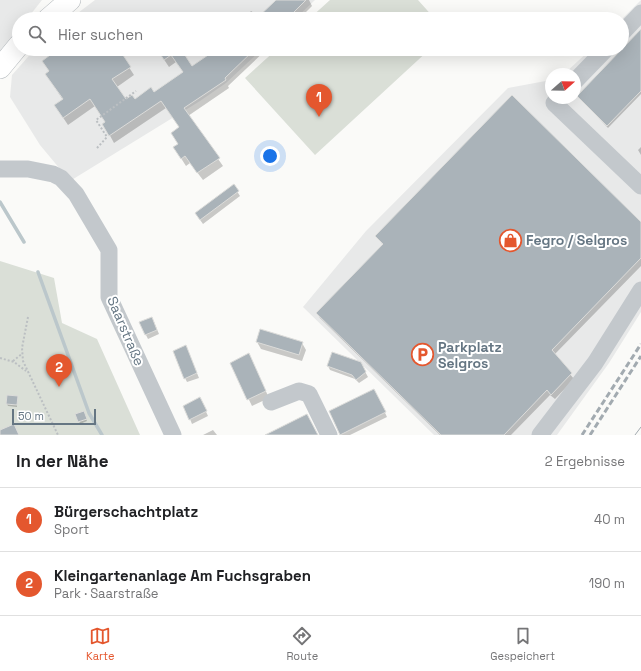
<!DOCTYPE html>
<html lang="de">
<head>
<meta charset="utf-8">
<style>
  :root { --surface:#fff; --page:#f6f6f6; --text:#202124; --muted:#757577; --line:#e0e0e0; --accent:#e4572e }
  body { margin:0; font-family:"Space Grotesk",sans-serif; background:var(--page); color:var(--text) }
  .compass { position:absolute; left:545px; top:68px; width:36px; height:36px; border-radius:50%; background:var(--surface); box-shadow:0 4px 16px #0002; rotate:70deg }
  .scale { position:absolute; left:12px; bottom:10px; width:84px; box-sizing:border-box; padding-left:4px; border:2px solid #657683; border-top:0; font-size:11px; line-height:14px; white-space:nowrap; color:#657683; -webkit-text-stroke:3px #fff; paint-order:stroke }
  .you { position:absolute; left:270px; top:156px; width:14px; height:14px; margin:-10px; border:3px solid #fff; border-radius:50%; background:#1a73e8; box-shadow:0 0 0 6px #1a73e833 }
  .badge { display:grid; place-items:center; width:26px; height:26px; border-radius:50%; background:var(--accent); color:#fff; font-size:13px; font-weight:700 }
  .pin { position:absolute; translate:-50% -33px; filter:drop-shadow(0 1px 2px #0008) }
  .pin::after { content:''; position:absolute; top:21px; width:14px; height:12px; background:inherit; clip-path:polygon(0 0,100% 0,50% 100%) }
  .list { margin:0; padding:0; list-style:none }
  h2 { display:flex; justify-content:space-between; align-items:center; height:52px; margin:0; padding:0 16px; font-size:17px }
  h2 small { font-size:13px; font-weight:400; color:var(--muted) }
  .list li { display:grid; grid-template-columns:26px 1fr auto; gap:12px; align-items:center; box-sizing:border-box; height:64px; padding:0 16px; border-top:1px solid var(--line) }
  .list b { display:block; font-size:15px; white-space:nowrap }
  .list p { margin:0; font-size:13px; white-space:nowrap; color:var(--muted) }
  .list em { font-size:13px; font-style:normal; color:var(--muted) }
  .icon { flex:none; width:22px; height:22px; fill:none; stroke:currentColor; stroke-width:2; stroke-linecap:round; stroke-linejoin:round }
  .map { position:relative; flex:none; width:641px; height:435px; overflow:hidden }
  .search { position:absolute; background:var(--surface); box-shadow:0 4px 16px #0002; left:12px; right:12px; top:12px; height:44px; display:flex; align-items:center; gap:10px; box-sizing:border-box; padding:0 14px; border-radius:22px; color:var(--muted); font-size:15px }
  .sheet { height:180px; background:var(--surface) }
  nav { display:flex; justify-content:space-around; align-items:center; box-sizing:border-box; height:56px; border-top:1px solid var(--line); background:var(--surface); font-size:11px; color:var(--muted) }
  nav a { display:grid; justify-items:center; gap:2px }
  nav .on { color:var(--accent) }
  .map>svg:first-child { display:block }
  .built { fill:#e8e9e9 }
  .green { fill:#dadfd7 }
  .shadow { fill:#0003 }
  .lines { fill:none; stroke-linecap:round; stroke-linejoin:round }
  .stream { stroke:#bbc7cb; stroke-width:3.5 }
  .building { fill:#aab3b9; stroke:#dcdcda }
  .major-casing { stroke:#b5babe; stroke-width:22 }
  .path { stroke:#bbbfc2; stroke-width:2; stroke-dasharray:2 2; stroke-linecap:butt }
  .minor { stroke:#c3c8cc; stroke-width:17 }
  .major { stroke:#fff; stroke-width:21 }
  .tram { stroke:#a2aab0; stroke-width:1 }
  .rail { stroke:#a2aab0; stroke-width:3; stroke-dasharray:6 3; stroke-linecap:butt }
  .labels { text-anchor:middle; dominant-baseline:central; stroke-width:4; stroke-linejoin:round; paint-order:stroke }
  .poi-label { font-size:14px; font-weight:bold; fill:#657683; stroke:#fff; text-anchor:start }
  .street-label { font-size:14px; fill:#657683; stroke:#fff }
</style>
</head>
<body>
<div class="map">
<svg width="641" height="435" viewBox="0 0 641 435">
  <rect width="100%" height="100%" fill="#fafaf8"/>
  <!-- built -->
  <path class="built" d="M0 0H42L27 19H19V29L0 56Z
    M95 0H315L295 19H70Z
    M641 0V312L609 363 557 435H434L303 307 366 231 508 88 551 80V98H575V74H564L591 49H622V19Z
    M35 49H262L226 83 200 101 70 181 40 145 10 97 12 75Z"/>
  <!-- green -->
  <path class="green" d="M330 0H418L435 19H309Z
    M277 49H430L315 155 245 78Z
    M0 261 54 278 62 323 97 339 140 435H0Z"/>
  <!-- shadow -->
  <path class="shadow" d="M277 0H309L312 6 299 19H236L241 14 245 18 251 11 260 17Z
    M641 31V94L608 128 578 96Z
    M60 49H117L134 75 117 87 126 100H135L154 93 184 73 176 62 169 67 157 49H197L185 57 192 67 211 54 208 49H267L228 86 229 88 188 116 223 166 203 180 190 163 186 166 179 155 180 127 166 108 114 143 108 132 106 123 95 106 68 125 60 113 63 100 46 74 50 72Z
    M641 147V155L638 150Z
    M233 185 240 196 203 224 198 217Z
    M641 224V266L554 355 574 379 555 399 550 395 511 435H440L320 318 317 313 383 245 377 237Z
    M154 322 159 334 148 339 140 323Z
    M257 342 302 343 306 350 302 361 261 349Z
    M188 351 199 378 187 382 185 378Z
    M252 361 269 398 252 406 231 363Z
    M328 366 363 368 368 377 359 383 355 379 330 370Z
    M376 394 387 417 350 435H341L330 412Z
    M17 397V407L8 406 7 404Z
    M202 403 208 416 192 424 190 419Z
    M77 414H84L87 421 80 424Z
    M213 430 217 435H203Z"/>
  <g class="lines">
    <!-- stream -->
    <path class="stream" d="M0 202 24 242
      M38 272 89 413 102 435"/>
  </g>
  <!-- building -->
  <path class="building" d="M276 0H306L287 19H256Z
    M641 29V91L607 126 577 96Z
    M58 49H119L131 67 112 79 126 99 132 95 135 99 151 87 154 92 183 72 171 55 164 60 157 49H181L192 66 211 53 207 49H255L225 78 226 80 184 108 220 158 197 173 185 156 181 159 173 147 178 144 171 133 179 127 161 101 109 136 102 124 105 122 90 99 63 118 54 105 63 99 45 74 49 71 42 61Z
    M512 95 641 222V258L552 350 572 373 551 395 547 390 504 435H441L316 313 383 244 375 236Z
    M234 184 239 191 200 220 195 213Z
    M152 317 157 330 145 335 139 322Z
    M260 329 303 342 299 355 256 342Z
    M186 345 197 373 184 379 173 351Z
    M332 352 361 362 366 372 356 380 352 375 327 366Z
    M249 353 266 391 247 400 230 363Z
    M374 389 386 412 340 435 329 411Z
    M7 395 18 396 17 405 6 404Z
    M200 397 207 411 189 420 183 406Z
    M84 411 87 419 78 422 75 414Z
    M307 414 318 435H265Z
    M14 424 19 435H0V430Z"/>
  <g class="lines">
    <defs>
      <path id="major" d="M48 19 70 0
        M0 68 19 45"/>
    </defs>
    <!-- major casing -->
    <use href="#major" class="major-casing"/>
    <!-- path -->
    <path class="path" d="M97 148 107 137 96 120 136 91
      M28 317 22 348 23 361 58 435
      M0 358 14 362 26 371
      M13 361 23 353"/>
    <!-- minor -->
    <path class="minor" d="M622 33 641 13
      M575 81 606 49
      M559 98 554 103 641 186
      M0 169H28L53 174 61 178 76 194 109 250V297L173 435
      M271 402 299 391 309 394 329 435
      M540 435 595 363 641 290"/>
    <!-- major -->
    <use href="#major" class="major"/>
    <!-- tram -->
    <path class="tram" d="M635 435 641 427"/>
    <!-- rail -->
    <path class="rail" d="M582 435 641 344
      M590 435 641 356"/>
  </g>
  <!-- icons -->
  <defs>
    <symbol id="shop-ring" viewBox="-11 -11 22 22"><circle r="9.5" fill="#fff" stroke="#e4572e" stroke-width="1.5"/><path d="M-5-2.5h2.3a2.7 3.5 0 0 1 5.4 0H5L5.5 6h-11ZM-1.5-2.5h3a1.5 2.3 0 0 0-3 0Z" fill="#e4572e"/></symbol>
    <symbol id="parking-ring" viewBox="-11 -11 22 22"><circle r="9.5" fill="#fff" stroke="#e4572e" stroke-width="1.5"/><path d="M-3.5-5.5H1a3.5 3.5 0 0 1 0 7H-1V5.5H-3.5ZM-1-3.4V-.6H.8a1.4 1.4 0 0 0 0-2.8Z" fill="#e4572e"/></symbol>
  </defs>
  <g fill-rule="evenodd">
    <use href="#shop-ring" x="498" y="228" width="25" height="25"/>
    <use href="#parking-ring" x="410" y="342" width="25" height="25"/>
  </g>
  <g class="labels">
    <!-- poi labels -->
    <g class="poi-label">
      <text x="526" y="240">Fegro / Selgros</text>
      <text x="438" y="347">Parkplatz<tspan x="438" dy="16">Selgros</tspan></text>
    </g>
    <!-- street labels -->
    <g class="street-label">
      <text transform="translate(126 331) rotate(67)">Saarstraße</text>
    </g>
  </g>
</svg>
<svg class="compass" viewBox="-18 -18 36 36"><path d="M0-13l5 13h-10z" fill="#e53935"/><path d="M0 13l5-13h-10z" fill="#757577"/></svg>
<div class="scale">50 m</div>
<div class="you"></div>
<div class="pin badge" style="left:319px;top:117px">1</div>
<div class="pin badge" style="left:59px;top:387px">2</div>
<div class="search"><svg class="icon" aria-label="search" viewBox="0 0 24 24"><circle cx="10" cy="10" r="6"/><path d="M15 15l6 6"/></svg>Hier suchen</div>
</div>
<section class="sheet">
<h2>In der Nähe<small>2 Ergebnisse</small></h2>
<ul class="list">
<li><span class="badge">1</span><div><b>Bürgerschachtplatz</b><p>Sport</p></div><em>40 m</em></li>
<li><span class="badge">2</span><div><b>Kleingartenanlage Am Fuchsgraben</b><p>Park · Saarstraße</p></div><em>190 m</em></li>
</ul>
</section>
<nav>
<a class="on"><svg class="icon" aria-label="map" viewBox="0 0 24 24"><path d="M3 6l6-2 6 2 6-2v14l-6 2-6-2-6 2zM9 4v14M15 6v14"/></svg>Karte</a>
<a><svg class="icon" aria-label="directions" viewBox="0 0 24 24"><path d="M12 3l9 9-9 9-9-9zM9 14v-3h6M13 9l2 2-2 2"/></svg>Route</a>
<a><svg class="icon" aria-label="saved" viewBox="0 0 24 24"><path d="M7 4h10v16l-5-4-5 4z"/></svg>Gespeichert</a>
</nav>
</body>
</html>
